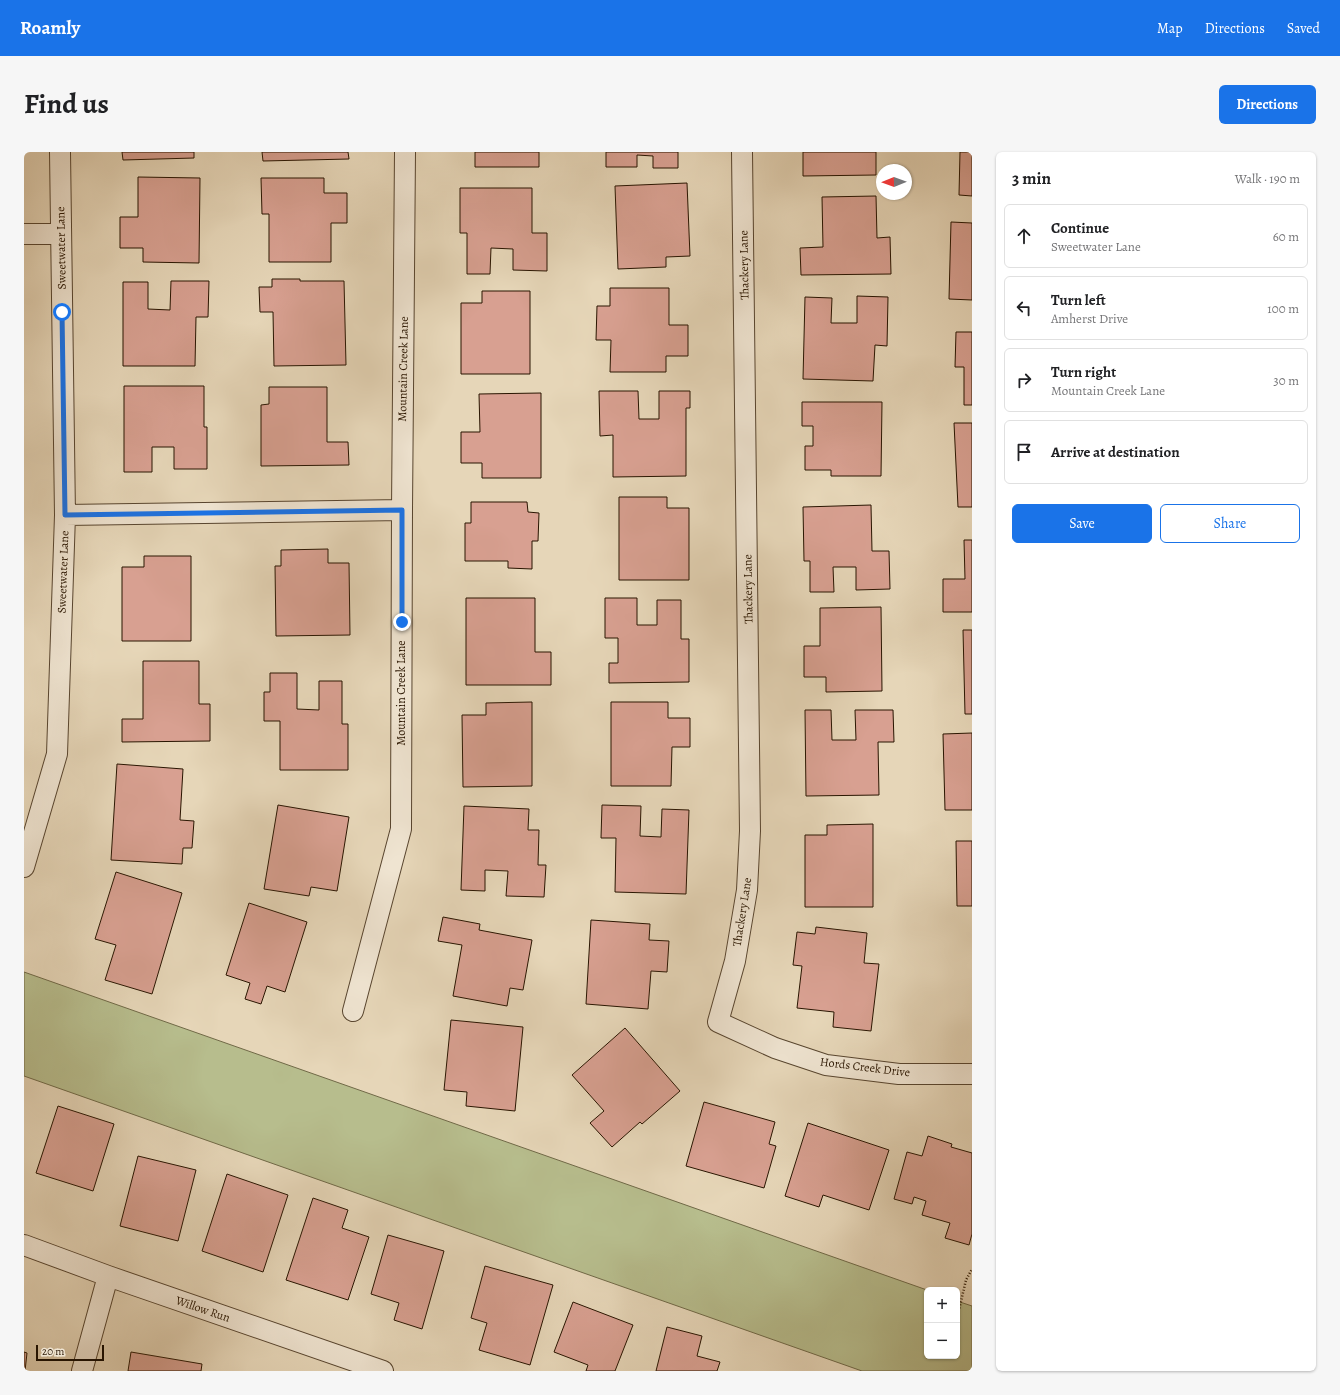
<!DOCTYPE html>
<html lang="en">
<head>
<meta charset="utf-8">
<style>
  :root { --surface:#fff; --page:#f6f6f6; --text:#202124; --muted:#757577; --line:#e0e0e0; --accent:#1a73e8 }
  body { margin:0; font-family:Alegreya,serif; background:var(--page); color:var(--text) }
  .controls { position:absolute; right:12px; bottom:12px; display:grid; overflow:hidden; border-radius:6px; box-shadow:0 1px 3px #0004 }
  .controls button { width:36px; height:36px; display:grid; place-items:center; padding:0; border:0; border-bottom:1px solid var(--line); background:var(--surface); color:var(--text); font:20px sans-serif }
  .compass { position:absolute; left:852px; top:12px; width:36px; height:36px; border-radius:50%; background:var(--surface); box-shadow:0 1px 3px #0004; rotate:269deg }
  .scale { position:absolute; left:12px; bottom:10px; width:68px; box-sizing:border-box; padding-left:4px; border:2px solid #291501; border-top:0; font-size:11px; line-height:14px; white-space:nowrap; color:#291501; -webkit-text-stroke:3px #efe4d1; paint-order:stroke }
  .stop { position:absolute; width:12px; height:12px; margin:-9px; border:3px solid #1a73e8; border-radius:50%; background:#fff }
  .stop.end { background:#1a73e8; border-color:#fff; box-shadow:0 1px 4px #0008 }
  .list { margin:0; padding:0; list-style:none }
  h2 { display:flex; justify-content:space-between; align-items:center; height:52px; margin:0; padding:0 16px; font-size:17px }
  h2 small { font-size:13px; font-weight:400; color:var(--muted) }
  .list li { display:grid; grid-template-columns:26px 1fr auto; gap:12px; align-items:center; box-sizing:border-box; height:64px; margin:0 8px 8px; padding:0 8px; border:1px solid var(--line); border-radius:6px }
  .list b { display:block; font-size:15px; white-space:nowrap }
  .list p { margin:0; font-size:13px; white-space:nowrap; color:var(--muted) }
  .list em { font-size:13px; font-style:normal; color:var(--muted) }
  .actions { display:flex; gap:8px; padding:12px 16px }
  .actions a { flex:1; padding:9px 0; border:1px solid var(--accent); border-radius:6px; text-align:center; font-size:14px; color:var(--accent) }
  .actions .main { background:var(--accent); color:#fff }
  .icon { flex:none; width:22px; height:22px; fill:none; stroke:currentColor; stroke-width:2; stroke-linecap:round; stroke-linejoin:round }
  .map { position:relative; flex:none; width:948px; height:1219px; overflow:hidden; border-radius:6px }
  header { display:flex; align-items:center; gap:24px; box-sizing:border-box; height:56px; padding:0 20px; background:var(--accent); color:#fff }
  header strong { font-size:19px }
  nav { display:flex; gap:22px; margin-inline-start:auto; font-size:14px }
  .intro { display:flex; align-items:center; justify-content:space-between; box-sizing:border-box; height:96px; padding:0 24px }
  h1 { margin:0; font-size:28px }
  .button { padding:10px 18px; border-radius:6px; background:var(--accent); color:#fff; font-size:14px; font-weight:700 }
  main { display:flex; gap:24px; padding:0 24px }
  aside { flex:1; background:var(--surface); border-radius:6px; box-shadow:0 1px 3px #0004 }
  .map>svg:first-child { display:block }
  .green { fill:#b7bd8d; stroke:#706947 }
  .building { fill:#d8a091; stroke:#291501 }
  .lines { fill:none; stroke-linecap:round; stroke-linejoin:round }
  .minor-casing { stroke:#58452f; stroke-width:22 }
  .path { stroke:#291501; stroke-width:2.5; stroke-dasharray:1 2; stroke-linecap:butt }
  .minor { stroke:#efe4d1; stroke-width:20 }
  .route { stroke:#1a73e8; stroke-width:5 }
  .labels { text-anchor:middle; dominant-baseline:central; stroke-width:3; stroke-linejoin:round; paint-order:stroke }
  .street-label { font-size:12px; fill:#291501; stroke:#efe4d1 }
</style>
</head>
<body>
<header>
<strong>Roamly</strong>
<nav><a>Map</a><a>Directions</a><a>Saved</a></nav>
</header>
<div class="intro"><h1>Find us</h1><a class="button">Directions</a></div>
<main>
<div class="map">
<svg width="948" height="1219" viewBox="0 0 948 1219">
  <rect width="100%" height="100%" fill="#e6d6b8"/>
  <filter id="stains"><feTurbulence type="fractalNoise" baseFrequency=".005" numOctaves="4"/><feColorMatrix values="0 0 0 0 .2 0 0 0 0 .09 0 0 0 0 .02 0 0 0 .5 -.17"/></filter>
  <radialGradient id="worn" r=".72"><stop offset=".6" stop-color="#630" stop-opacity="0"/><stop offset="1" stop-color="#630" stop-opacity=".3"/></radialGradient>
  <!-- green -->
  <path class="green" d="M0 820 903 1138V1204H933V1149L948 1154V1219H838L0 924Z"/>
  <!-- building -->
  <path class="building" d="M98 0H170V6L99 8Z
    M238 0H324L325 7 239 9Z
    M451 0H515V15H451Z
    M582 0H654V16H629V4L613 3V15H582Z
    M779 0H852V23L779 24Z
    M936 0H948V44L935 43Z
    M114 25 176 26 175 111 119 110V96H96V65H114Z
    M237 26H300V41H323V71H307V110H245V62H238Z
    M663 31 666 104 642 105V115L594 117 591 34Z
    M436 36H508V81H523V119L489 118V97L467 96 466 122H443V81H436Z
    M852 44 853 86 866 85 867 122 777 123 776 96 799 95 798 45Z
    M927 70 948 71V148L925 147Z
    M248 127H276V129H320L322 213 250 214 249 160H236L235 135H248Z
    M147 129H185L184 165H172L171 214H99V130H124V157L146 158Z
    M586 136H645V173H664V204H642V220H586L587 188H572L573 154H586Z
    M458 139H506V222H437V151H458Z
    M833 144 864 145 863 194 851 193 849 229 779 227 781 145 808 146 807 171H833Z
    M932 180H948V253H940V215H931Z
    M100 234H180V275H183V317H150V295H128V320H100Z
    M245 235H303V290H324L325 313 237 314V253L245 252Z
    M575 239H614L615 267H635V239H666V256H662V324L589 325V283L576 284Z
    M517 241V326H458V311H437V280H456L455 242Z
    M778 250H858L857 324H807V318H781V294H789V274H778Z
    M930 271H948V355H934Z
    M595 345H643V356H665V428H595Z
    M447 350H503L504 360 515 361 514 389H508V417L484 416V409H441V371H447Z
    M847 353 848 399H865L866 437 832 438V415H809L810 440H786V409H780L779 355Z
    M940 388H948V460H919V427H941Z
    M304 397V411H325L326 483 252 484 251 414H257V398Z
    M120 404H167V489H98V415H120Z
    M442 446H511V500H527V533H442Z
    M581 446H613V473H633V448H657V487H665V530L585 531V511H594V486H581Z
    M857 455 858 539 802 540V525H780V494H796V456Z
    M939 478H948V562H941Z
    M119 509H175V552H186V589L98 590V567H119Z
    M246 521H273V557L295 558V529H318V572H324V618H256V569H240V540H246Z
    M508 550V634L439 635 438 563H462V551Z
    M587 550H644V566H666V595H648L647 634H587Z
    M781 558H807L808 588H832L831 558H869L870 590H854L855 643 782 644Z
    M948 581V658H921L919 582Z
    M93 612 159 617 156 668 170 669 168 696H159L158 712 87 708Z
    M254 653 325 665 313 739 287 735 285 744 240 737Z
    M578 653 617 654 616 684 637 685 638 657 665 658 662 742 591 740 592 686H577Z
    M440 654 505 657 504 678H515L514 713H522L520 745 482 744 484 719 461 718V739L437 738Z
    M849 672V755H781V683H803V673Z
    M932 689H948V754H933Z
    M92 720 158 741 128 842 81 828 92 793 71 787Z
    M225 751 283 770 261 840 243 834 237 852 221 847 226 831 202 823Z
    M419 765 456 772 455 778 508 788 499 838 486 836 483 854 429 844 438 793 414 789Z
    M567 768 626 772 625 788 645 789 643 820 627 819 624 857 562 852Z
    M792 775 843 781 840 811 855 812 847 879 809 875 810 860 773 856 778 814 769 813 773 780 791 782Z
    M427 868 499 875 491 959 442 954 443 940 420 938Z
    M601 876 656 939 618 972 616 970 588 995 566 971 580 959 548 923Z
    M680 950 751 970 745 992 752 994 740 1036 662 1014Z
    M34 954 90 972 69 1039 12 1021Z
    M784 971 865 998 845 1058 799 1043 795 1055 761 1044Z
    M904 984 928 992 927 995 948 1001V1082L945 1093 921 1086 926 1071 898 1063 902 1049 890 1045 888 1052 870 1047 883 1000 898 1004Z
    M114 1004 172 1018 154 1089 96 1074Z
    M203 1022 264 1043 239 1120 178 1099Z
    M289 1046 324 1058 318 1076 345 1085 324 1148 262 1128Z
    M364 1083 420 1099 398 1177 370 1168 375 1151 347 1142Z
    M461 1114 529 1133 506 1213 455 1198 463 1171 447 1166Z
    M549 1150 609 1173 591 1219H562L564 1213 530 1200Z
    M643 1175 678 1184 673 1204 696 1210 693 1219H632Z
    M0 1200 3 1201 1 1219H0Z
    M107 1200 178 1212 177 1219H104Z"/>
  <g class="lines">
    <defs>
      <path id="minor" d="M718 0 726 679 723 738 711 809 694 870 751 896 802 913 875 922H948
        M0 82H36
        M41 363 378 358
        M0 715 33 602 41 363 36 0
        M329 859 377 677 378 358 381 0
        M0 1093 84 1124 359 1219
        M58 1219 84 1124"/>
    </defs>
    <!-- minor casing -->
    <use href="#minor" class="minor-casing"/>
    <!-- path -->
    <path class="path" d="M934 1162 942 1128 948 1117"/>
    <!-- minor -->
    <use href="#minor" class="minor"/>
  </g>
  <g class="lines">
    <!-- route -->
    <path class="route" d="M38 160 41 363 378 358V470"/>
  </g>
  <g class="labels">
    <!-- street labels -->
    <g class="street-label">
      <text transform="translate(37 96) rotate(-91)">Sweetwater Lane</text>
      <text transform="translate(720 113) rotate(-91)">Thackery Lane</text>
      <text transform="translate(379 217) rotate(-89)">Mountain Creek Lane</text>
      <text transform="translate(39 420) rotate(-88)">Sweetwater Lane</text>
      <text transform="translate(724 437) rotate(-91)">Thackery Lane</text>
      <text transform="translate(377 541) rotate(-90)">Mountain Creek Lane</text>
      <text transform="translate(718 760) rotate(-81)">Thackery Lane</text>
      <text transform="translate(841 915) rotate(7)">Hords Creek Drive</text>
      <text transform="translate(179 1157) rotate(19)">Willow Run</text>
    </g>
  </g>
  <rect width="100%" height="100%" filter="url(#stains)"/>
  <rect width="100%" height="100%" fill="url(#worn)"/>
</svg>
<div class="controls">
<button>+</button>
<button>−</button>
</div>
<svg class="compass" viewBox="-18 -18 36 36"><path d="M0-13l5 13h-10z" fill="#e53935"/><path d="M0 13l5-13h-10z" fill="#757577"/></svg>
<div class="scale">20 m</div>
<div class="stop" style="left:38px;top:160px"></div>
<div class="stop end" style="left:378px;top:470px"></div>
</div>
<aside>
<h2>3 min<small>Walk · 190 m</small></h2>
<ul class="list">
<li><svg class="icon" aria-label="ahead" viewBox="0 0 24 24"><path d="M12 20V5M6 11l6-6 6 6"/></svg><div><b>Continue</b><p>Sweetwater Lane</p></div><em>60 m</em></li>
<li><svg class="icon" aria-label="left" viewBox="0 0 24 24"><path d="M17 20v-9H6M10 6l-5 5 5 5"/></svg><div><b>Turn left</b><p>Amherst Drive</p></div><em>100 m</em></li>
<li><svg class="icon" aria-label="right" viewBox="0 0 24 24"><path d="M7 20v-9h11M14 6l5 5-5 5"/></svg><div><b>Turn right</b><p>Mountain Creek Lane</p></div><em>30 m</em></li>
<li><svg class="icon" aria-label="arrive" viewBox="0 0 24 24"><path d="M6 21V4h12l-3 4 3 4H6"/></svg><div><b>Arrive at destination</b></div></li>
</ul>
<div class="actions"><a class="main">Save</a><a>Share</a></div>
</aside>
</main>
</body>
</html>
